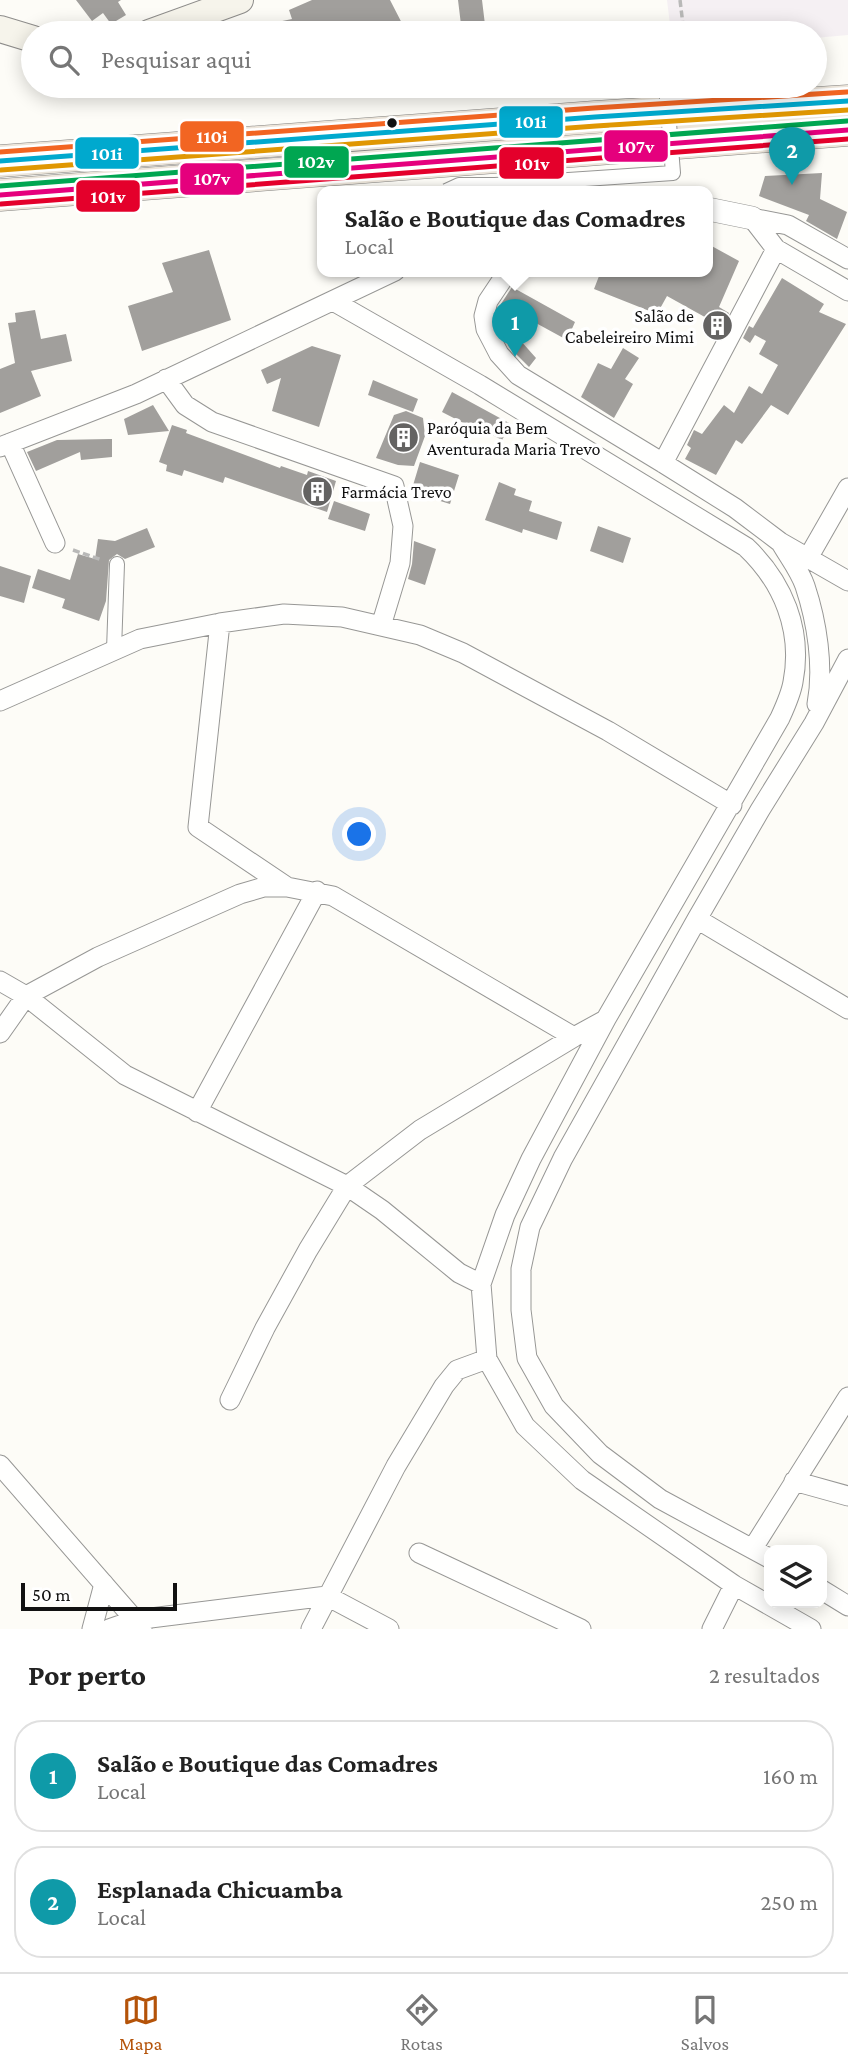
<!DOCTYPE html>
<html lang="pt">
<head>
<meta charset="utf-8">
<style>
  :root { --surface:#fff; --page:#f6f6f6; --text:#222; --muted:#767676; --line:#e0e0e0; --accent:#b45309 }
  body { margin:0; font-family:"Crimson Pro",serif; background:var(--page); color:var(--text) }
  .controls { position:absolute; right:21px; bottom:21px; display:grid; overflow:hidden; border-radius:14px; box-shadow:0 4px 18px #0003 }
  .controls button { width:63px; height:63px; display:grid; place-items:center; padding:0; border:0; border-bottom:2px solid var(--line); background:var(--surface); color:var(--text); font:35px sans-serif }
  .scale { position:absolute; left:21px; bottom:18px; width:156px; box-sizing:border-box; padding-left:7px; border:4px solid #111; border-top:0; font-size:19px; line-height:24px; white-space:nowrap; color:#111; -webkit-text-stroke:5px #fff; paint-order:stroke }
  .you { position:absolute; left:360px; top:835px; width:24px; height:24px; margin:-18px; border:5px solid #fff; border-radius:50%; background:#1a73e8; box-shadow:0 0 0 10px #1a73e833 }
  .badge { display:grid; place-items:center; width:46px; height:46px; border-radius:50%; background:var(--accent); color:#fff; font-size:23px; font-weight:700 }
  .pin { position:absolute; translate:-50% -58px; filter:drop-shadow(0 2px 4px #0008) }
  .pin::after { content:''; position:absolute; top:37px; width:24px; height:21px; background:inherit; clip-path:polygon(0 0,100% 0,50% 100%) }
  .popup { position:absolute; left:317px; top:186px; width:396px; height:91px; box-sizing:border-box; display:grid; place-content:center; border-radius:14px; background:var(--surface); filter:drop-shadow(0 2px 5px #0005); font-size:23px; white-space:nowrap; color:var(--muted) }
  .popup b { font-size:26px; color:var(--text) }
  .popup::after { content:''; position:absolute; left:50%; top:100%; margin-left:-14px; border:14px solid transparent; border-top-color:var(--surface) }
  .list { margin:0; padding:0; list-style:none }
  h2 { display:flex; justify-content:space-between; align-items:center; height:91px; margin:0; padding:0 28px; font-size:30px }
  h2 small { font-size:23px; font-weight:400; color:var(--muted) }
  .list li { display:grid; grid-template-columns:46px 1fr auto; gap:21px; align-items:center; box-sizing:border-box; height:112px; margin:0 14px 14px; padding:0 14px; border:2px solid var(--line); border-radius:28px }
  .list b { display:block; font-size:26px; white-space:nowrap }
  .list p { margin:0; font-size:23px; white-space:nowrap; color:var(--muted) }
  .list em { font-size:23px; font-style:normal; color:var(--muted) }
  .icon { flex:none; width:38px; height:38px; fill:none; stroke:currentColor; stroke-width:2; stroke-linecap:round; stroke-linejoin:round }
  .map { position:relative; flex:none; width:848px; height:1629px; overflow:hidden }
  .search { position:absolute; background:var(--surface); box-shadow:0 4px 18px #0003; left:21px; right:21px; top:21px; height:77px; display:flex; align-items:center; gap:18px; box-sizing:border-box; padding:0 24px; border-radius:38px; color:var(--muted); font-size:26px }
  .sheet { height:343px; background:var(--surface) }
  nav { display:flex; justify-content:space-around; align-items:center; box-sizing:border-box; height:98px; border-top:2px solid var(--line); background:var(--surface); font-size:19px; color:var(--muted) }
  nav a { display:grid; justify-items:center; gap:4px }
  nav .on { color:var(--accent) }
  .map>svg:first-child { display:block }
  .industrial { fill:#f5f0f3 }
  .building { fill:#a19f9c }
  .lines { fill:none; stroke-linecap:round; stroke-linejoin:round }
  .pedestrian-casing { stroke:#979795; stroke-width:16 }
  .minor-casing { stroke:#979795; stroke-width:21 }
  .tertiary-casing { stroke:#979795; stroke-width:24 }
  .secondary-casing { stroke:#8e8d8b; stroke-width:28 }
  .trunk-casing { stroke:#858482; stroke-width:33 }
  .path { stroke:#b9b9b8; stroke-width:3.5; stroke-dasharray:7 3.5; stroke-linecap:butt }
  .pedestrian { stroke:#fffffe; stroke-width:14 }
  .minor { stroke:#fffffe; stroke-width:19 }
  .tertiary { stroke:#fffffe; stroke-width:23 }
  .secondary { stroke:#f6f4eb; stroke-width:26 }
  .trunk { stroke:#ece5da; stroke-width:32 }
  .pedestrian-bridge-casing { stroke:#979795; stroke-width:16; stroke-linecap:butt }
  .pedestrian-bridge { stroke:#fffffe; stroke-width:14 }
  .bus-1-casing { stroke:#fff; stroke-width:10 }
  .bus-2-casing { stroke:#fff; stroke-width:10 }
  .bus-3-casing { stroke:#fff; stroke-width:10 }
  .bus-4-casing { stroke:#fff; stroke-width:10 }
  .bus-5-casing { stroke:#fff; stroke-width:10 }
  .bus-6-casing { stroke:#fff; stroke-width:10 }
  .bus-1 { stroke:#e5007d; stroke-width:5 }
  .bus-2 { stroke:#e4002b; stroke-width:5 }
  .bus-3 { stroke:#00a651; stroke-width:5 }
  .bus-4 { stroke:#00a9ce; stroke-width:5 }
  .bus-5 { stroke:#e09702; stroke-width:5 }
  .bus-6 { stroke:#f26522; stroke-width:5 }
  .bus-dot { fill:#111; stroke:#fff; stroke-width:2.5 }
  .labels { text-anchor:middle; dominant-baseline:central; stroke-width:7; stroke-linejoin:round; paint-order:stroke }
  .poi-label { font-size:18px; fill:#111; stroke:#fff; text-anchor:start }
  .line-badge { stroke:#fff; stroke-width:2.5 }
  .badge-label { font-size:19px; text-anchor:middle; font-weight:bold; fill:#fff }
</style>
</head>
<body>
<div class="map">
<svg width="848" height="1629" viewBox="0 0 848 1629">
  <rect width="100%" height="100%" fill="#fdfcf7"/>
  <!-- industrial -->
  <path class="industrial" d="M667 0H848V35L815 38V33H671Z"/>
  <!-- building -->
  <path class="building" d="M76 0H121L118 2 126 15 111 24 103 13 92 21Z
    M312 0H390L407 33H259L258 26 292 19 289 10Z
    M458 0H482L486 33H462Z
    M822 173 820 199 847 212 837 239 806 221 809 215 759 196 765 176Z
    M708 244 739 261 719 307 729 313 721 326 667 296 657 314 594 289 601 271H708Z
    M209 250 231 320 142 351 128 306 173 292 162 263Z
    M782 278 824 304 819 312 846 324 788 415 771 405 742 444 736 440 716 475 685 459 691 448 687 445 694 430 702 434 724 405 734 413 749 386 762 394 778 365 759 354 766 341 755 335 750 343 743 338 749 326 753 328Z
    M512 287 575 322 567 340 501 304Z
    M35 310 41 339 66 334 72 361 31 371 41 396 0 413V369L15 363 8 323 16 322 15 313Z
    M497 314 536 358 529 367 509 347 498 325Z
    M312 346 341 355 319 427 272 411 281 378 267 384 261 370Z
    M623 348 639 358 625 379 633 384 614 418 581 397 598 363 611 369Z
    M373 380 418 399 413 412 368 395Z
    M452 392 511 424 502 440 477 427 475 429 442 412Z
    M153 405 169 431 128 435 124 419Z
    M406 411 423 418 425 436 414 466 398 465 376 458 394 415Z
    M172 425 187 430 186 433 280 468 281 466 307 475 308 471 336 481 327 512 225 477 223 483 184 470 182 476 166 471 167 465 159 462Z
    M109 439H112V457L81 460 80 452 36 471 27 452 57 440Z
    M420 462 459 475 450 504 411 492Z
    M499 482 516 489 514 495 532 501 529 511 562 522 557 540 523 529 522 533 485 520Z
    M334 501 370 514 365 531 328 519Z
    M598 526 631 538 623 563 590 551Z
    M147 528 155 547 125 559 117 554 109 560 106 601 99 621 62 608 65 599 32 588 38 569 70 580 78 554 95 559 98 539 115 541Z
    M414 541 436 549 425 585 408 579 412 564Z
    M0 566 31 576 24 603 0 596Z"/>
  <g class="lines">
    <defs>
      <path id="pedestrian" d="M428 86 458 89 508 86
        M114 650 117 564"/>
      <path id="minor" d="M752 218 776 249 848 291
        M752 218 788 225 848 259
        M508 271 488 301 484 316 486 329 499 354 518 375 663 463 735 508 780 542 848 581
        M333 301 480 385 746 547C783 582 803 630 793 682 791 694 785 707 780 718L606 1019 531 1159 505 1215 481 1284 487 1359 525 1426 582 1480 734 1585 811 1629
        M166 379 185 405 212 422 394 486 403 526 400 563 381 626
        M10 443 55 543
        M0 447 136 394 395 271
        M663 463 776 249
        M781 543C789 557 800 571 805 586 817 622 824 667 817 704
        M808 558 848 488
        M220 623 198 827 287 887
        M0 701 140 639 220 623 284 614 342 617 420 635 463 653 608 731 732 805
        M697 919 848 1009
        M0 981 26 996 125 1075 347 1186 382 1210 459 1273 481 1284
        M0 1033 26 996 98 957 240 894 264 887H287L333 896 574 1037 605 1020
        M197 1112 317 891
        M230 1400 265 1328 308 1250 347 1186 420 1130 574 1037
        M0 1465 142 1628
        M794 1481 848 1496
        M753 1548 848 1397
        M419 1553 581 1629
        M769 1558 660 1499 600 1454 554 1406 527 1358 521 1310V1269L530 1227 563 1158 697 919 760 810 814 723 848 659
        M822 1590 848 1606
        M92 1629 104 1584
        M109 1629 135 1620 327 1596 389 1629
        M311 1629 396 1466 444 1386 457 1370 487 1359
        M712 1629 734 1585"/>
      <path id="tertiary" d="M708 209 752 218"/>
      <path id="secondary" d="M0 29 33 39
        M149 33 240 0"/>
      <path id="trunk" d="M0 161 595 117 848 101
        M0 195 848 130"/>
    </defs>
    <!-- pedestrian casing -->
    <use href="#pedestrian" class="pedestrian-casing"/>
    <!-- minor casing -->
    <use href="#minor" class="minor-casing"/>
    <!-- tertiary casing -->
    <use href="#tertiary" class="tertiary-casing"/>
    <!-- secondary casing -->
    <use href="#secondary" class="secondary-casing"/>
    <!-- trunk casing -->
    <use href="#trunk" class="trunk-casing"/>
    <!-- path -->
    <path class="path" d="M680 0 684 33
      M73 550 102 560"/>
    <!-- pedestrian -->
    <use href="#pedestrian" class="pedestrian"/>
    <!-- minor -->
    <use href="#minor" class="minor"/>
    <!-- tertiary -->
    <use href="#tertiary" class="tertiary"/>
    <!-- secondary -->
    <use href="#secondary" class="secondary"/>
    <!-- trunk -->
    <use href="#trunk" class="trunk"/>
    <defs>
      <path id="pedestrian-bridge" d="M446 191 459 185H495L673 173 666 86"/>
    </defs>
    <!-- pedestrian-bridge casing -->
    <use href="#pedestrian-bridge" class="pedestrian-bridge-casing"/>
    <!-- pedestrian-bridge -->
    <use href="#pedestrian-bridge" class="pedestrian-bridge"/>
    <defs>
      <path id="bus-1" d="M0 195 848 130"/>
      <path id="bus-2" d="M1 204 848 139"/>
      <path id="bus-3" d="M0 186 847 121"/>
      <path id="bus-4" d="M0 161 595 117 848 101"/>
      <path id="bus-5" d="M1 170 596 126 848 110"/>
      <path id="bus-6" d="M0 152 594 108 847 92"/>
    </defs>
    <!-- bus-1 casing -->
    <use href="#bus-1" class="bus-1-casing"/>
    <!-- bus-2 casing -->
    <use href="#bus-2" class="bus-2-casing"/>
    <!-- bus-3 casing -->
    <use href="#bus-3" class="bus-3-casing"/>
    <!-- bus-4 casing -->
    <use href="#bus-4" class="bus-4-casing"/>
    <!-- bus-5 casing -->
    <use href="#bus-5" class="bus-5-casing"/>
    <!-- bus-6 casing -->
    <use href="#bus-6" class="bus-6-casing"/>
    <!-- bus-1 -->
    <use href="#bus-1" class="bus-1"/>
    <!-- bus-2 -->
    <use href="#bus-2" class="bus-2"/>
    <!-- bus-3 -->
    <use href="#bus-3" class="bus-3"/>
    <!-- bus-4 -->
    <use href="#bus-4" class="bus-4"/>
    <!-- bus-5 -->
    <use href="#bus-5" class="bus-5"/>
    <!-- bus-6 -->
    <use href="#bus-6" class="bus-6"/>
  </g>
  <!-- icons -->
  <defs>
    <symbol id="building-disc" viewBox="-11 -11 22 22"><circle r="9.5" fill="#646362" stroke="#fff"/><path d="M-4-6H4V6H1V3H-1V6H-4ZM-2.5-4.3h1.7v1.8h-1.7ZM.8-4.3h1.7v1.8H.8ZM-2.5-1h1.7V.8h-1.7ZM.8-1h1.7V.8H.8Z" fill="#fff"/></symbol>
  </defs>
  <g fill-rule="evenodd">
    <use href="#building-disc" x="700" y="308" width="35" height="35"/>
    <use href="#building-disc" x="386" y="420" width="35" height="35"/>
    <use href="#building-disc" x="300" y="474" width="35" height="35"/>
  </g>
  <!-- markers -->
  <circle class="bus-dot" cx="392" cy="123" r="6"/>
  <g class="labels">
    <!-- poi labels -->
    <g class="poi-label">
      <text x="694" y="316" text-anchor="end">Salão de<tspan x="694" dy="21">Cabeleireiro Mimi</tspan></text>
      <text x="427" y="428">Paróquia da Bem<tspan x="427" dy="21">Aventurada Maria Trevo</tspan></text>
      <text x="341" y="492">Farmácia Trevo</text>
    </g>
  </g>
  <g class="line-badge">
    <rect x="498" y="105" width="66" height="34" rx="7" fill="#00a9ce"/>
    <rect x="179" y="120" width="66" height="33" rx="7" fill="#f26522"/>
    <rect x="603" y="129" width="66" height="34" rx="7" fill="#e5007d"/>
    <rect x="74" y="136" width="66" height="34" rx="7" fill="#00a9ce"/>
    <rect x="283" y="145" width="67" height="34" rx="7" fill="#00a651"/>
    <rect x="498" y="146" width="67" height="34" rx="7" fill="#e4002b"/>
    <rect x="179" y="162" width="66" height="34" rx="7" fill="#e5007d"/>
    <rect x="75" y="179" width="66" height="34" rx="7" fill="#e4002b"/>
  </g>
  <g class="badge-label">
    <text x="531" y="128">101i</text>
    <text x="212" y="143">110i</text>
    <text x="636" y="153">107v</text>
    <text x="107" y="160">101i</text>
    <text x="316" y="168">102v</text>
    <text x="532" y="170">101v</text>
    <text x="212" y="185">107v</text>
    <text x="108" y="203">101v</text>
  </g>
</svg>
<div class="controls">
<button><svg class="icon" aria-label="layers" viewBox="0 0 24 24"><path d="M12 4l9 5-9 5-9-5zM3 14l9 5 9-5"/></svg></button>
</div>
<div class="scale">50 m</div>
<div class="you"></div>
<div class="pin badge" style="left:515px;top:357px;background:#0f9aa8">1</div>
<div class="popup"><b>Salão e Boutique das Comadres</b>Local</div>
<div class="pin badge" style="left:792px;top:185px;background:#0f9aa8">2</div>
<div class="search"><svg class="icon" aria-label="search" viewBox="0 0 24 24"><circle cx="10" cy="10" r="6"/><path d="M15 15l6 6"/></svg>Pesquisar aqui</div>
</div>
<section class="sheet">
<h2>Por perto<small>2 resultados</small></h2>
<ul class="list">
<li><span class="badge" style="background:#0f9aa8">1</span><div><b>Salão e Boutique das Comadres</b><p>Local</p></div><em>160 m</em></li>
<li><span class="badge" style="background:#0f9aa8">2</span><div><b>Esplanada Chicuamba</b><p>Local</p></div><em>250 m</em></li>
</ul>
</section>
<nav>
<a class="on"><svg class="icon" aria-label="map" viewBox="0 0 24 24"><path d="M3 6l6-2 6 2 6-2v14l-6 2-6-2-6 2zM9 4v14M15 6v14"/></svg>Mapa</a>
<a><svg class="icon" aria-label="directions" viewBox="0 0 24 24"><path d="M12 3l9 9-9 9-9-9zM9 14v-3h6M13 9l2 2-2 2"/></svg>Rotas</a>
<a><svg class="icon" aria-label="saved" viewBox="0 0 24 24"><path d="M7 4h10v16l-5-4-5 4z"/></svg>Salvos</a>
</nav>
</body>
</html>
